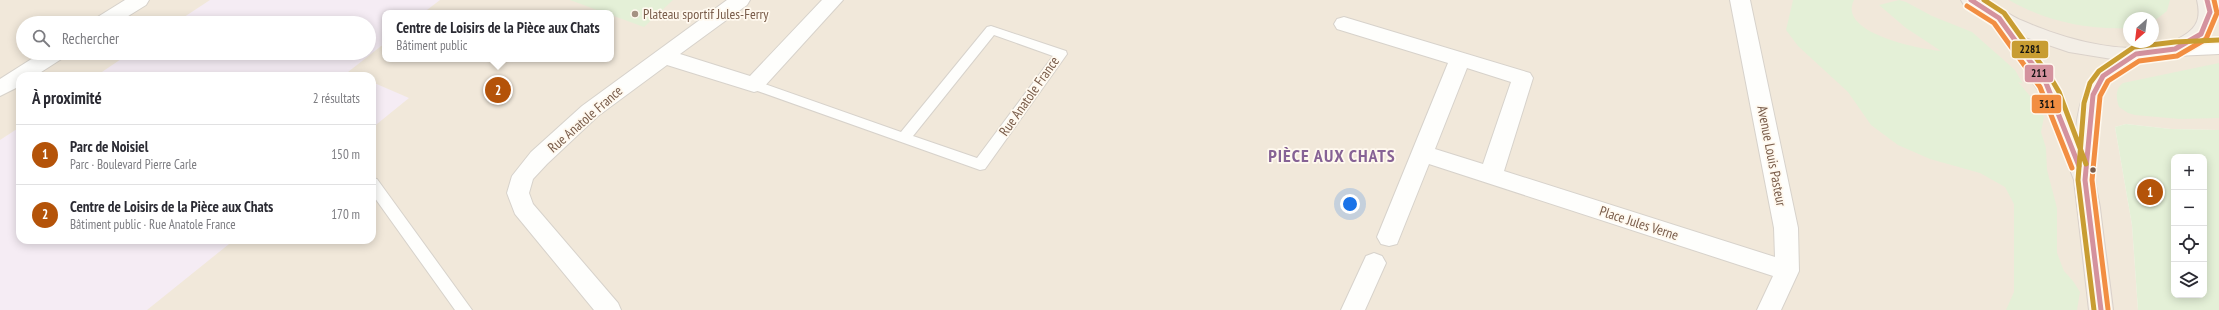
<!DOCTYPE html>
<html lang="fr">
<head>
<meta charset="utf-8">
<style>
  :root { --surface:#fff; --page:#f7f7f7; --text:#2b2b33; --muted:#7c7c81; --line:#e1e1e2; --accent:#b45309 }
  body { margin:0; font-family:"PT Sans Narrow",sans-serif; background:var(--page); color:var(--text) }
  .controls { position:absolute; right:12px; bottom:12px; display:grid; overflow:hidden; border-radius:8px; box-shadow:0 2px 10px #0003 }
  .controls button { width:36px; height:36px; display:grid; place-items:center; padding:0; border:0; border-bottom:1px solid var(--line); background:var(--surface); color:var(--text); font:20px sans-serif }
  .compass { position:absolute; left:2123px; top:12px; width:36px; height:36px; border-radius:50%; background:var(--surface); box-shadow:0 2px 10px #0003; rotate:208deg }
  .you { position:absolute; left:1350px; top:204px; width:14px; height:14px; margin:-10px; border:3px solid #fff; border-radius:50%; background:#1a73e8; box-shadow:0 0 0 6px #1a73e833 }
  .badge { display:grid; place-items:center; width:26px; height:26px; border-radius:50%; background:var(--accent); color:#fff; font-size:13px; font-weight:700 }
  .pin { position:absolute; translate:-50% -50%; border:2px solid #fff; box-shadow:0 1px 4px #0006 }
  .popup { position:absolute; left:382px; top:10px; width:232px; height:52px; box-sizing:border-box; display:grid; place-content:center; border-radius:8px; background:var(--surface); filter:drop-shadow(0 1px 3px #0005); font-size:13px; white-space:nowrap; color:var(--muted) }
  .popup b { font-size:15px; color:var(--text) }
  .popup::after { content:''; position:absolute; left:50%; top:100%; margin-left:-8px; border:8px solid transparent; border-top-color:var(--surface) }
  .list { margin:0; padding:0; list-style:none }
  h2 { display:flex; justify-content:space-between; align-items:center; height:52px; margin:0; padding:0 16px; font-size:17px }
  h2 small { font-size:13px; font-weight:400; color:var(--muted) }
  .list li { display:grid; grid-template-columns:26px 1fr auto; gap:12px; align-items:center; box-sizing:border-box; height:60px; padding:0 16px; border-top:1px solid var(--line) }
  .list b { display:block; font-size:15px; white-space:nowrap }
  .list p { margin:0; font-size:13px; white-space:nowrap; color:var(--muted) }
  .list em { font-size:13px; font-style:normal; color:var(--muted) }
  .icon { flex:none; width:22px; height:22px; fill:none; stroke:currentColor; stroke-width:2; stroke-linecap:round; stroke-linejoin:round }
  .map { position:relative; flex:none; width:2219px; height:310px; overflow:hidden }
  .search { position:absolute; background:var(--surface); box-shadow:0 2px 10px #0003; left:16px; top:16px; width:360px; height:44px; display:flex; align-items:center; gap:10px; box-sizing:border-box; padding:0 14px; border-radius:22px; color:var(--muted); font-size:15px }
  .panel { position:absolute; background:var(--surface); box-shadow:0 2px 10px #0003; left:16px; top:72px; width:360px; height:172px; border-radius:12px }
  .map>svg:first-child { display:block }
  .residential { fill:#f1e8da; fill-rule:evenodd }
  .education { fill:#f5ecf4 }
  .green { fill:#e4f0d7; fill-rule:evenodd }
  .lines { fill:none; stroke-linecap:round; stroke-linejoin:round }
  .lane-casing { stroke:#d7d2cb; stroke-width:2 }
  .street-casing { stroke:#d7d2cb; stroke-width:2 }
  .secondary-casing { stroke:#d8d1c9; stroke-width:2 }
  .primary-casing { stroke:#dad1ca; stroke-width:2 }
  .lane { fill:#fefefc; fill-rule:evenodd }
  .street { fill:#fefefc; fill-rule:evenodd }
  .secondary { fill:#fefefc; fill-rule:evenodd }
  .primary { fill:#f3eee6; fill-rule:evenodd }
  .bus-1-casing { stroke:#fff9ef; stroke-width:8 }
  .bus-2-casing { stroke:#fff9ef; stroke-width:8 }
  .bus-3-casing { stroke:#fff9ef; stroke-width:8 }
  .bus-1 { stroke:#d4929e; stroke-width:5 }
  .bus-2 { stroke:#f28e42; stroke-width:5 }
  .bus-3 { stroke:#c89d32; stroke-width:5 }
  .poi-dot { fill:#a59283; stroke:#fff9ef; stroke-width:1.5 }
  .bus-dot { fill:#795c4a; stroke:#fff9ef; stroke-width:1.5 }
  .labels { text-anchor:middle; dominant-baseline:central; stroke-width:3.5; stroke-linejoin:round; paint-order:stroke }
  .poi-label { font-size:14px; fill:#795c4a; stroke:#fff9ef; text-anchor:start }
  .street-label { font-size:14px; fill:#795c4a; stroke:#fff9ef }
  .district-label { font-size:18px; font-weight:bold; letter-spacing:1px; fill:#866295; stroke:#fff9ef }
  .line-badge { stroke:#fff9ef; stroke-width:1.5 }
  .pale-badge-label { font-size:11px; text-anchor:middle; font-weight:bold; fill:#111 }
</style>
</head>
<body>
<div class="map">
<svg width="2219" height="310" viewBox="0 0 2219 310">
  <rect width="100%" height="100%" fill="#f8f5ed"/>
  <!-- residential -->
  <path class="residential" d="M0 0H2219V130L2171 129 2126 124 2115 127 2132 225 2138 310H0ZM385 13H611V59H385ZM2129 18H2153V42H2129ZM23 23H369V53H23ZM20 76H372V240H20Z"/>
  <!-- education -->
  <path class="education" d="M210 0H440L423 13H385V43L348 72 357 76H96L130 53H369V23H175Z
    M372 82 409 98 372 128Z
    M20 127V240H234L147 310H0V140Z"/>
  <!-- green -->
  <path class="green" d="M570 0H673L644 27 611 15V13H605Z
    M1793 0H1854C1837 33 1919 49 1941 51L1906 28 1879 5 1899 0 1906 2 1932 16 1972 32 2015 70 2023 84 2018 82 2031 97 2044 117 2041 132 2046 148 2047 170 2057 208V253L2064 271 2073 281 2080 292 2077 310H2006L2014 292V204L2005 187 1980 173 1930 159 1898 145 1871 125 1848 92 1798 46 1786 30Z
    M2009 0H2170L2167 11 2154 21 2153 18H2129V28C2088 30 2045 21 2009 0Z
    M2219 63V118L2180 119 2135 115 2128 113 2119 107C2116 98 2115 89 2123 83Z
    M2126 124 2171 129 2219 130V310H2138L2132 225 2115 127ZM2174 157H2204V295H2174Z"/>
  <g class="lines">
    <defs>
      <path id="lane" d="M991 26 1066 51 1067 54 985 169 980 170 749 88 747 85 749 82H759L901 132 987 27ZM994 35 1053 56 977 158 913 136Z
        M372 178 377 179 472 310H455L372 194Z"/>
      <path id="street" d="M125 0H149L146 5 117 23H93L96 18Z
        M727 0H750L747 5 680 54 750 76 822 0H843L761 90 754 92 667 65 598 116 547 164 533 179 529 193 533 204 618 303 621 310H594L515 214 507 193 512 176 531 152 582 106Z
        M1730 0H1750L1798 228 1799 271 1781 310H1757L1773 276 1429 164 1397 244 1389 246 1381 244 1377 237 1448 63 1337 29 1334 24 1337 19 1344 17 1530 73 1533 78 1504 171 1775 257 1774 228ZM1467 68 1511 82 1483 164 1435 149Z
        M41 53H66L63 58 35 76H20V86L0 96V79Z
        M1374 253 1382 256 1386 263 1365 310H1341L1366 256Z"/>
      <path id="secondary" d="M2219 40V54L2175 56 2168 54 2165 49 2168 44Z"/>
      <path id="primary" d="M1961 0C1968 0 1979 0 1986 1 1999 6 2010 16 2023 21 2066 40 2140 62 2183 36 2198 27 2201 17 2197 0H2217C2219 49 2175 55 2142 61 2132 62 2116 75 2110 83 2091 107 2100 147 2095 175 2094 182 2099 200 2100 208 2104 242 2109 276 2113 310H2089L2074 180 2042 96 1991 22 1964 5ZM2022 36 2069 52 2112 59C2086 76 2079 101 2076 129L2063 94Z"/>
    </defs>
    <!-- lane casing -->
    <use href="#lane" class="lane-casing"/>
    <!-- street casing -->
    <use href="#street" class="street-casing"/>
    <!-- secondary casing -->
    <use href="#secondary" class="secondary-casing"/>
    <!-- primary casing -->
    <use href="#primary" class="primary-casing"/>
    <!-- lane -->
    <use href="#lane" class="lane"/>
    <!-- street -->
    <use href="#street" class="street"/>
    <!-- secondary -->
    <use href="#secondary" class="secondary"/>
    <!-- primary -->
    <use href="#primary" class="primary"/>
    <defs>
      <path id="bus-1" d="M1971 0 1999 18 2046 83 2079 166
        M2101 310 2085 180 2093 95 2103 76 2136 54 2175 49 2201 34 2210 12 2207 0"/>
      <path id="bus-2" d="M1967 6 1994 23 2040 87 2072 168
        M2108 309 2092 180 2100 96 2108 81 2139 61 2177 56 2206 39 2217 13 2214 0"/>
      <path id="bus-3" d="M1984 0 2004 13 2052 80 2059 92 2086 164
        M2094 310 2078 180 2084 103 2090 83 2099 71 2134 47 2175 42 2219 40"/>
    </defs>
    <!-- bus-1 casing -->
    <use href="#bus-1" class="bus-1-casing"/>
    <!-- bus-2 casing -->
    <use href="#bus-2" class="bus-2-casing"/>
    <!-- bus-3 casing -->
    <use href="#bus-3" class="bus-3-casing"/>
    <!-- bus-1 -->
    <use href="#bus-1" class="bus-1"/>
    <!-- bus-2 -->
    <use href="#bus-2" class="bus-2"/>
    <!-- bus-3 -->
    <use href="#bus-3" class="bus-3"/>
  </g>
  <!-- markers -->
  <circle class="poi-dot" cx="635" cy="14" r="4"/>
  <circle class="bus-dot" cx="2093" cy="170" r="3.5"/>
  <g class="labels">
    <!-- poi labels -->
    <g class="poi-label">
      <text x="643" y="14">Plateau sportif Jules-Ferry</text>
    </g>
    <!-- street labels -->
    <g class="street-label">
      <text transform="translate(1029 96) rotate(-55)">Rue Anatole France</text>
      <text transform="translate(585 119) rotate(-41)">Rue Anatole France</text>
      <text transform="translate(1772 156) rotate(79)">Avenue Louis Pasteur</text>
      <text transform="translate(1639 223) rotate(18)">Place Jules Verne</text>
    </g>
    <!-- district labels -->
    <g class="district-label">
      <text x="1332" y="155">PIÈCE AUX CHATS</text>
    </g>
  </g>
  <g class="line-badge">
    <rect x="2011" y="40" width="38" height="19" rx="4" fill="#c89d32"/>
    <rect x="2024" y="64" width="30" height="19" rx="4" fill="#d4929e"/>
    <rect x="2031" y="94" width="31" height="20" rx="4" fill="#f28e42"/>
  </g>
  <g class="pale-badge-label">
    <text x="2030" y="53">2281</text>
    <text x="2039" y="77">211</text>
    <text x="2047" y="108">311</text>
  </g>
</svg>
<div class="controls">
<button>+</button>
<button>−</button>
<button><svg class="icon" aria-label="locate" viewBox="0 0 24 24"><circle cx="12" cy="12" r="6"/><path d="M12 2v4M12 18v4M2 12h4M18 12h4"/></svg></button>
<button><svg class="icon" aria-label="layers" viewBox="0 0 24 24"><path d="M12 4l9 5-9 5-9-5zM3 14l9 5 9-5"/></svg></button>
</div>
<svg class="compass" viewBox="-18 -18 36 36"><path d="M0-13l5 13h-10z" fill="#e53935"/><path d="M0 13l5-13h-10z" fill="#7c7c81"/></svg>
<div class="you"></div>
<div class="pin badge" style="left:2150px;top:192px">1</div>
<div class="pin badge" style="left:498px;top:90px">2</div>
<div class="popup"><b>Centre de Loisirs de la Pièce aux Chats</b>Bâtiment public</div>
<div class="search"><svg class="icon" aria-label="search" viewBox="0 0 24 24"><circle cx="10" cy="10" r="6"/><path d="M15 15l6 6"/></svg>Rechercher</div>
<section class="panel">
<h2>À proximité<small>2 résultats</small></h2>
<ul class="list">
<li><span class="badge">1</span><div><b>Parc de Noisiel</b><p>Parc · Boulevard Pierre Carle</p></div><em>150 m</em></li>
<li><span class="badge">2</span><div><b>Centre de Loisirs de la Pièce aux Chats</b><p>Bâtiment public · Rue Anatole France</p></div><em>170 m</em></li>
</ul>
</section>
</div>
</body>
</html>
